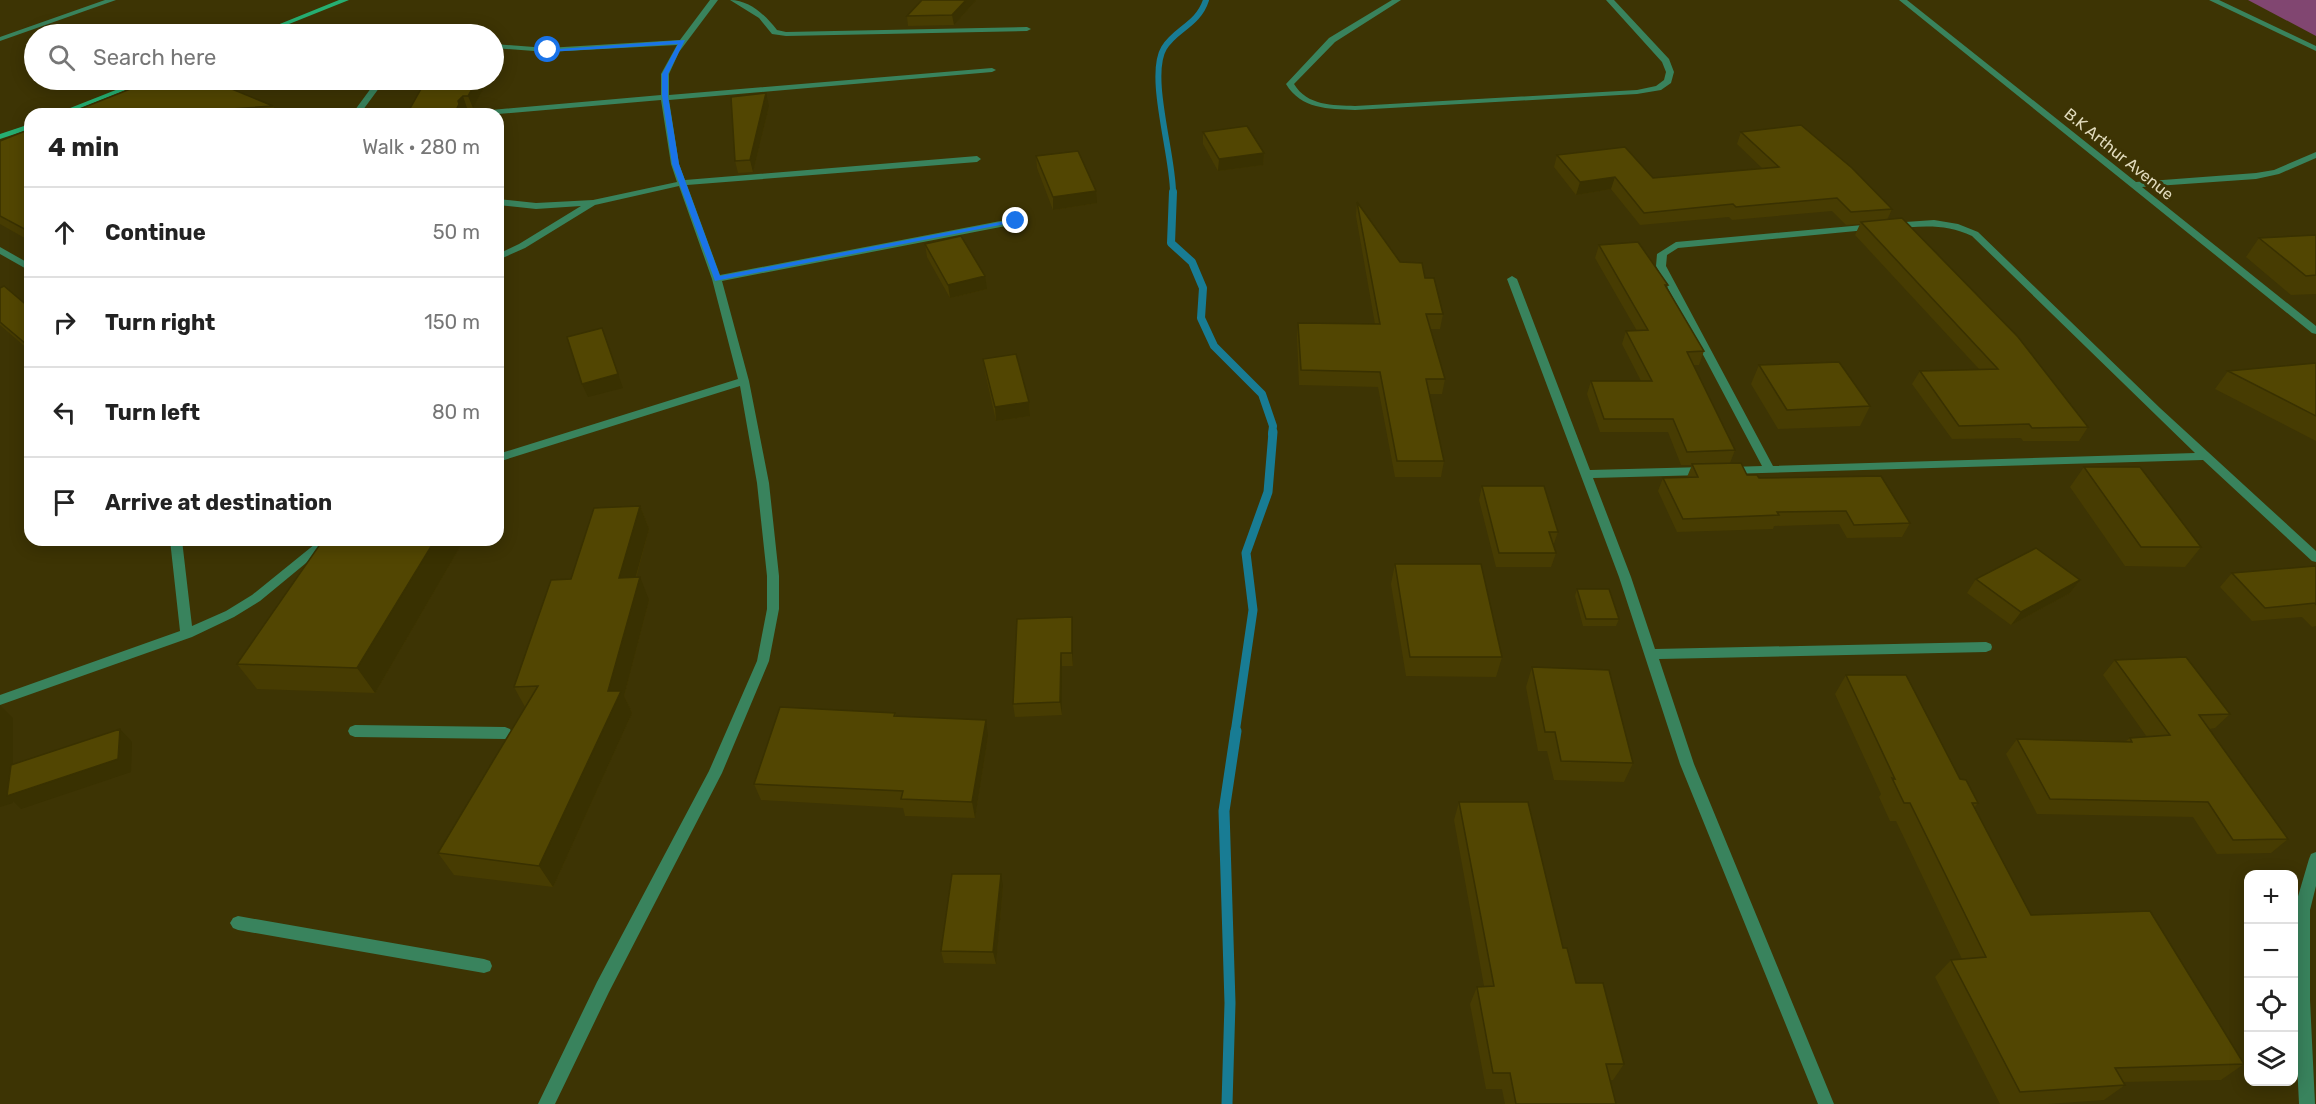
<!DOCTYPE html>
<html lang="en">
<head>
<meta charset="utf-8">
<style>
  :root { --surface:#fff; --page:#f6f6f6; --text:#222; --muted:#767676; --line:#e0e0e0 }
  body { margin:0; font-family:Rubik,sans-serif; background:var(--page); color:var(--text) }
  .controls { position:absolute; right:18px; bottom:18px; display:grid; overflow:hidden; border-radius:12px; box-shadow:0 3px 15px #0003 }
  .controls button { width:54px; height:54px; display:grid; place-items:center; padding:0; border:0; border-bottom:2px solid var(--line); background:var(--surface); color:var(--text); font:30px sans-serif }
  .stop { position:absolute; width:18px; height:18px; margin:-14px; border:4px solid #1a73e8; border-radius:50%; background:#fff }
  .stop.end { background:#1a73e8; border-color:#fff; box-shadow:0 2px 6px #0008 }
  .list { margin:0; padding:0; list-style:none }
  h2 { display:flex; justify-content:space-between; align-items:center; height:78px; margin:0; padding:0 24px; font-size:26px }
  h2 small { font-size:20px; font-weight:400; color:var(--muted) }
  .list li { display:grid; grid-template-columns:39px 1fr auto; gap:18px; align-items:center; box-sizing:border-box; height:90px; padding:0 24px; border-top:2px solid var(--line) }
  .list b { display:block; font-size:22px; white-space:nowrap }
  .list em { font-size:20px; font-style:normal; color:var(--muted) }
  .icon { flex:none; width:33px; height:33px; fill:none; stroke:currentColor; stroke-width:2; stroke-linecap:round; stroke-linejoin:round }
  .map { position:relative; flex:none; width:2316px; height:1104px; overflow:hidden }
  .search { position:absolute; background:var(--surface); box-shadow:0 3px 15px #0003; left:24px; top:24px; width:480px; height:66px; display:flex; align-items:center; gap:15px; box-sizing:border-box; padding:0 21px; border-radius:33px; color:var(--muted); font-size:22px }
  .panel { position:absolute; background:var(--surface); box-shadow:0 3px 15px #0003; left:24px; top:108px; width:480px; height:438px; border-radius:18px }
  .map>svg:first-child { display:block }
  .green { fill:#814671 }
  .lines { fill:none; stroke-linecap:round; stroke-linejoin:round }
  .stream-far3 { stroke:#187c94; stroke-width:6 }
  .stream-far2 { stroke:#187c94; stroke-width:8 }
  .stream-far1 { stroke:#187c94; stroke-width:9 }
  .stream { stroke:#187c94; stroke-width:11 }
  .street { fill:#39835d; fill-rule:evenodd }
  .secondary { fill:#26af72; fill-rule:evenodd }
  .wall { fill:#473c02 }
  .shaded-wall { fill:#393101 }
  .building { fill:#524602; stroke:#393101; stroke-width:1.5 }
  .route { fill:#1a73e8 }
  .labels { text-anchor:middle; dominant-baseline:central; stroke-width:6; stroke-linejoin:round; paint-order:stroke }
  .far-street-label { font-size:16px; fill:#e0dabc; stroke:#3d3404 }
</style>
</head>
<body>
<div class="map">
<svg width="2316" height="1104" viewBox="0 0 2316 1104">
  <rect width="100%" height="100%" fill="#3d3404"/>
  <!-- green -->
  <path class="green" d="M2248 0H2316V36Z"/>
  <g class="lines">
    <!-- stream-far3 -->
    <path class="stream-far3" d="M1173 194C1174 158 1147 76 1164 48 1175 29 1198 25 1206 0"/>
    <!-- stream-far2 -->
    <path class="stream-far2" d="M1173 192 1171 243 1192 262 1203 288 1201 318 1214 346 1262 394 1273 426 1272 434"/>
    <!-- stream-far1 -->
    <path class="stream-far1" d="M1235 733 1253 610 1246 553 1268 492 1273 432"/>
    <!-- stream -->
    <path class="stream" d="M1227 1104 1230 1003 1224 811 1236 731"/>
    <!-- street -->
    <path class="street" d="M105 0H116L0 41V37Z
      M710 0H718L679 52 669 74V95L992 68 996 70 992 72 669 100 679 164 685 180 977 156 981 159 977 162 687 185 720 275 1016 218 1021 221 1016 224 722 281 749 381 769 483 779 576V609L769 661 722 773 609 992 555 1104H538L597 982 709 771 757 661 767 609V576L757 483 740 386 498 462V454L738 379 712 279 679 186 595 205 525 248 498 260V254L519 244 581 206 536 209 498 205V199L536 203 593 200 677 182 671 164 661 100 498 114H465L469 112 661 95V74L677 45 547 52 494 48V44L547 48 680 40Z
      M730 0C750 0 766 16 777 30L786 32 1027 27 1031 29 1027 31 786 36 772 34 759 18Z
      M1392 0H1401L1335 42 1294 84C1307 106 1333 105 1355 106L1637 90 1656 86 1664 80 1666 72 1662 62 1606 0H1614L1669 59 1674 72 1671 83 1661 90 1637 94 1355 110C1328 109 1301 109 1286 84L1329 38Z
      M1899 0H1907L2136 182 2256 173 2274 170 2316 152V158L2279 174 2256 179 2142 187 2316 326V334L2312 333Z
      M2209 0H2219L2316 46V51Z
      M377 80H385L360 114H352Z
      M1934 220 1958 224 1978 232 2160 408 2316 551V562L2312 561 2203 460 1726 474 1724 471 1726 468 1730 467 1762 466 1656 266 1657 254 1676 242 1874 224 1879 227 1877 229 1678 248 1667 255 1666 266 1773 466 2195 453 1972 236C1945 223 1920 226 1891 229L1886 226 1891 223Z
      M0 247 30 264V271L0 254Z
      M1512 276 1517 279 1590 470 1704 467 1710 471 1704 475 1593 478 1631 577 1655 649 1986 642 1991 644 1992 647 1991 650 1986 652 1659 659 1694 764 1834 1104H1818L1680 764 1619 577 1507 279Z
      M170 540H182L192 626 226 611 252 595 320 540H334L260 601 234 617 192 637 0 705V695L180 631Z
      M355 725 505 727 510 729 512 733 510 737 505 739 355 737 350 735 348 731 350 727Z
      M2316 852V886L2310 910V1000L2315 1104H2299L2294 1000V910L2309 859 2311 854Z
      M238 916 484 959 490 961 492 966 490 971 484 973 238 930 233 928 230 923 233 918Z"/>
    <!-- secondary -->
    <path class="secondary" d="M339 0H349L264 34H255Z
      M141 80H151L66 114H55Z
      M30 124V129L0 139V134Z"/>
  </g>
  <!-- wall -->
  <path class="wall" d="M922 0H976L954 25 908 26 907 16Z
    M426 80H488L473 108H467L463 113Z
    M273 106 277 114H67Z
    M769 106 753 172 738 173 735 161Z
    M30 129V241L0 224V141Z
    M1203 132 1264 153 1263 165 1218 171 1203 144Z
    M1741 132 1892 209 1887 220 2088 427 2079 441H2023L2021 438 1952 439 1912 384 1920 371 1979 369 1855 235 1860 224 1846 225 1832 211 1732 220 1729 217 1640 225 1611 189 1576 195 1554 167 1557 155 1653 178 1762 168 1737 144Z
    M1036 156 1097 203 1053 210 1037 168Z
    M1357 202 1400 262 1425 278 1443 314 1440 329H1431L1445 379 1442 394H1429L1444 461 1441 477H1395L1378 387 1299 385 1297 337 1298 323 1375 324 1356 216Z
    M2316 235V294L2291 295 2246 257 2259 238Z
    M925 244 987 289 950 298 927 257Z
    M1599 245 1668 285 1667 288 1704 351 1699 365H1694L1735 450 1730 463 1747 475 1910 523 1902 537 1847 538 1839 524 1774 526 1773 529 1677 532 1658 491 1663 478 1687 477 1692 465H1681L1668 432H1600L1587 394 1591 381H1641L1622 344 1626 331H1637L1595 258Z
    M0 288 30 308V351L0 325Z
    M983 359 1029 402 1030 416 996 421 985 372Z
    M2316 363V441L2215 389 2228 371Z
    M1759 365 1870 406 1860 426 1778 429 1751 384Z
    M2084 467 2201 547 2185 567 2125 566 2070 487Z
    M1482 486 1558 532 1553 546 1556 553 1551 567H1496L1479 500Z
    M640 506 649 529 636 578 649 600 624 696 632 713 553 887 454 875 438 853 525 707 514 687 571 579Z
    M461 545 375 693 257 689 237 664Z
    M1395 564 1502 657 1496 677 1406 676 1391 584Z
    M2316 567V626L2312 627 2302 617 2252 621 2220 587 2232 573Z
    M1976 579 2080 580 2070 593 2011 625 1967 593Z
    M1577 589 1619 619 1616 626H1583L1575 596Z
    M1072 617 1073 666H1062V715L1015 717 1013 704Z
    M2115 660 2230 714 2215 728 2209 729 2288 839 2271 853 2217 854 2193 817 2037 814 2006 754 2017 739 2126 741 2130 738 2147 737 2103 675Z
    M1532 667 1633 763 1624 782 1554 780 1547 751H1538L1526 687Z
    M1846 675 1960 779 1978 803 1974 808 2031 915 2244 1064 2221 1080 2123 1082 2125 1085 2104 1100 2048 1104H2000L1935 977 1951 960 1962 959 1896 821H1890L1879 797 1881 794 1835 694Z
    M895 713 896 716 988 736 975 818 905 816 903 808 761 800 754 784Z
    M1459 802 1563 948 1576 983 1624 1064 1613 1080H1610L1616 1104H1505L1502 1089H1486L1470 1004 1477 987 1484 986 1454 820Z
    M1003 886 996 964 944 963 941 951Z"/>
  <!-- shaded-wall -->
  <path class="shaded-wall" d="M966 0H976L954 25 952 15Z
    M477 80H488L473 108 468 96Z
    M766 93 769 106 753 172 750 160Z
    M463 96 467 108 463 114H454L458 101Z
    M1264 153 1263 165 1218 171 1219 159Z
    M1615 177 1611 189 1576 195 1580 182Z
    M1096 191 1097 203 1053 210V197Z
    M985 276 987 289 950 298 948 285Z
    M602 328 623 388 588 397 582 384Z
    M1029 402 1030 416 996 421 995 407Z
    M640 506 649 529 629 601 619 578Z
    M435 540H458L461 545 375 693 357 668Z
    M640 577 649 600 624 696 632 713 553 887 539 866 608 691Z
    M2080 580 2070 593 2011 625 2021 612Z
    M1072 617 1073 630V666L1072 653Z
    M1061 653 1062 666V715L1060 702Z
    M0 705 13 718V794L120 729 132 742 131 772 21 809 13 801V803L0 807Z
    M986 720 988 736 975 818 972 802Z
    M1001 874 1003 886 996 964 993 952Z"/>
  <!-- building -->
  <path class="building" d="M922 0H966L952 15 907 16Z
    M153 80H210L273 106 161 114H67Z
    M426 80H477L468 96H463L458 101 459 104 454 114H407Z
    M766 93 750 160 735 161 731 97Z
    M1801 125 1852 168 1892 209 1851 212 1837 198 1736 207 1733 204 1644 213 1615 177 1580 182 1557 155 1625 147 1653 178 1779 167 1741 132Z
    M1247 126 1264 153 1219 159 1203 132Z
    M30 129V232L0 216V141Z
    M1078 151 1096 191 1053 197 1036 156Z
    M1357 202 1400 262 1422 263 1425 278H1434L1443 314H1426L1445 379H1426L1444 461H1397L1380 372 1301 370 1298 323 1380 324Z
    M1902 218 2018 337 2088 427 2032 428 2029 424 1959 426 1920 371 1998 369 1861 222Z
    M2316 235V275L2306 276 2259 238Z
    M961 236 985 276 948 285 925 244Z
    M1638 242 1668 285H1665L1704 351 1687 352 1735 450 1687 452 1673 419H1604L1591 381H1652L1626 331 1648 330 1599 245Z
    M4 286 30 308V343L26 344 0 322V288Z
    M602 328 618 374 582 384 567 337Z
    M1016 354 1029 402 995 407 983 359Z
    M1839 362 1870 406 1787 410 1759 365Z
    M2316 363V416L2228 371Z
    M1741 463 1747 475H1757L1759 478 1881 476 1910 523 1854 525 1846 511 1777 512 1779 515 1683 519 1663 478 1698 477 1692 464Z
    M2084 467H2140L2201 547H2141Z
    M1482 486H1544L1558 532H1549L1556 553H1499Z
    M640 506 619 578 640 577 608 691H621L539 866 438 853 538 686 514 687 551 580 571 579 594 508Z
    M323 540H435L357 668 237 664Z
    M2036 548 2080 580 2021 612 1976 579Z
    M1395 564H1481L1502 657H1410Z
    M2315 566 2316 567V605L2315 603 2265 608 2232 573Z
    M1577 589H1609L1619 619H1586Z
    M1072 617V653H1061L1060 702 1013 704 1017 619Z
    M2186 657 2230 714 2199 715 2288 839 2233 840 2208 802 2050 799 2017 739 2132 742 2130 738 2170 735 2115 660Z
    M1532 667 1609 670 1633 763 1561 761 1555 732H1545Z
    M1846 675H1906L1960 779 1966 780 1978 803H1972L2031 915 2150 911 2244 1064 2115 1068 2125 1085 2020 1092 1951 960 1986 957 1910 803H1904L1892 778 1895 779Z
    M780 707 895 713 894 716 986 720 972 802 901 799 903 791 754 784Z
    M120 729 118 759 7 796 11 765Z
    M1459 802H1528L1563 948H1567L1576 983H1603L1624 1064H1606L1616 1104H1516L1510 1073H1493L1477 987 1494 986Z
    M952 874H1001L993 952 941 951Z"/>
  <!-- route -->
  <path class="route" d="M685 40 668 74V96L679 164 720 276 1016 219 1020 221 715 281 672 164 662 96V74L678 44 548 52 544 50Z"/>
  <g class="labels">
    <!-- far-street labels -->
    <g class="far-street-label">
      <text transform="translate(2119 154) rotate(39)">B.K Arthur Avenue</text>
    </g>
  </g>
</svg>
<div class="controls">
<button>+</button>
<button>−</button>
<button><svg class="icon" aria-label="locate" viewBox="0 0 24 24"><circle cx="12" cy="12" r="6"/><path d="M12 2v4M12 18v4M2 12h4M18 12h4"/></svg></button>
<button><svg class="icon" aria-label="layers" viewBox="0 0 24 24"><path d="M12 4l9 5-9 5-9-5zM3 14l9 5 9-5"/></svg></button>
</div>
<div class="stop" style="left:548px;top:50px"></div>
<div class="stop end" style="left:1016px;top:221px"></div>
<div class="search"><svg class="icon" aria-label="search" viewBox="0 0 24 24"><circle cx="10" cy="10" r="6"/><path d="M15 15l6 6"/></svg>Search here</div>
<section class="panel">
<h2>4 min<small>Walk · 280 m</small></h2>
<ul class="list">
<li><svg class="icon" aria-label="ahead" viewBox="0 0 24 24"><path d="M12 20V5M6 11l6-6 6 6"/></svg><div><b>Continue</b></div><em>50 m</em></li>
<li><svg class="icon" aria-label="right" viewBox="0 0 24 24"><path d="M7 20v-9h11M14 6l5 5-5 5"/></svg><div><b>Turn right</b></div><em>150 m</em></li>
<li><svg class="icon" aria-label="left" viewBox="0 0 24 24"><path d="M17 20v-9H6M10 6l-5 5 5 5"/></svg><div><b>Turn left</b></div><em>80 m</em></li>
<li><svg class="icon" aria-label="arrive" viewBox="0 0 24 24"><path d="M6 21V4h12l-3 4 3 4H6"/></svg><div><b>Arrive at destination</b></div></li>
</ul>
</section>
</div>
</body>
</html>
